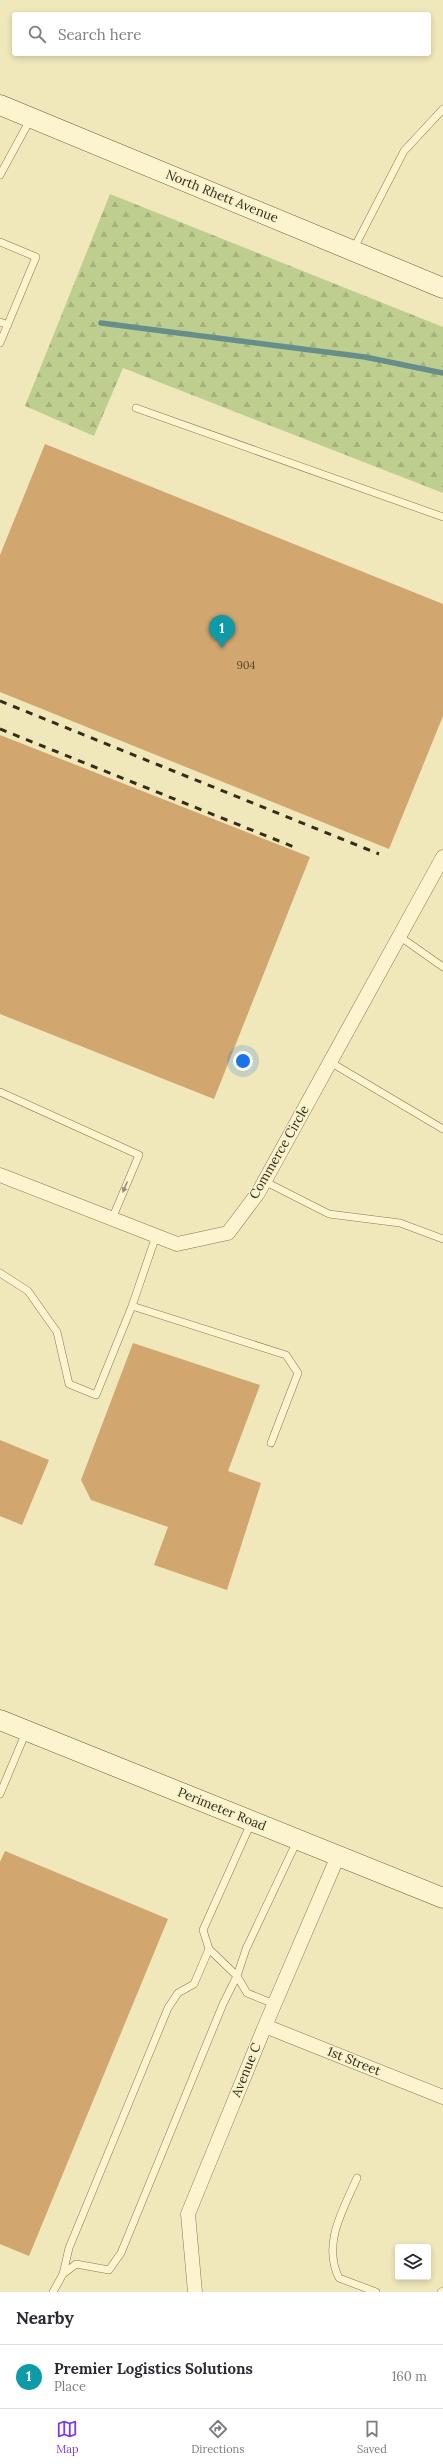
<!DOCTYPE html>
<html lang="en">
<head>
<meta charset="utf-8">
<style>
  :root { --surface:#fff; --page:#f2f2f3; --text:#2b2b33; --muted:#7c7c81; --line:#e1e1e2; --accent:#7c3aed }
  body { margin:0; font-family:Lora,serif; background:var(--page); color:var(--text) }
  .controls { position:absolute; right:12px; bottom:12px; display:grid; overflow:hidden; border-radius:4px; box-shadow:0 2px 6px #0003 }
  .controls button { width:36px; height:36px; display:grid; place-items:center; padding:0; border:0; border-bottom:1px solid var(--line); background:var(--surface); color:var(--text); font:20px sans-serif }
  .you { position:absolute; left:243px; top:1061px; width:14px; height:14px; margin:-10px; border:3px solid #fff; border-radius:50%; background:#1a73e8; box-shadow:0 0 0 6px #1a73e833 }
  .badge { display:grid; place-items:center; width:26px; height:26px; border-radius:50%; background:var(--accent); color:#fff; font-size:13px; font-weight:700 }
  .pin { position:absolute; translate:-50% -33px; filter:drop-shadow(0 1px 2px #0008) }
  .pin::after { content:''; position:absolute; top:21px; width:14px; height:12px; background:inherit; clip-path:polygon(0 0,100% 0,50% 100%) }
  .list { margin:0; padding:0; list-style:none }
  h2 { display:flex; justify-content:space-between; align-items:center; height:52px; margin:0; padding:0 16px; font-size:17px }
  h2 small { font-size:13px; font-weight:400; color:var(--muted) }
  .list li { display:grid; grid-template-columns:26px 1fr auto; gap:12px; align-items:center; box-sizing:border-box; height:64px; padding:0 16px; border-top:1px solid var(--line) }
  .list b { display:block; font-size:15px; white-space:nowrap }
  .list p { margin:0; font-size:13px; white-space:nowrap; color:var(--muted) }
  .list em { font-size:13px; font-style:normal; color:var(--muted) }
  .icon { flex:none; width:22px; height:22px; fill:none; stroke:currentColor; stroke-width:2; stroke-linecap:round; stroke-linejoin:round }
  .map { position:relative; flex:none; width:443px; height:2292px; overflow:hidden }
  .search { position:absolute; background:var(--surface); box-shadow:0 2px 6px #0003; left:12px; right:12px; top:12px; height:44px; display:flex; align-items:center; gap:10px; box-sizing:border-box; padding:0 14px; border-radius:4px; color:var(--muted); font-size:15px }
  .sheet { height:116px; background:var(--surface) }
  nav { display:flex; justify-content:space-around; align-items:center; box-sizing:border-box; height:56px; border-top:1px solid var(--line); background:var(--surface); font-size:11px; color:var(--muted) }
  nav a { display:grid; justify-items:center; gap:2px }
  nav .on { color:var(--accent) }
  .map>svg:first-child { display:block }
  .forest { fill:url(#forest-firs) }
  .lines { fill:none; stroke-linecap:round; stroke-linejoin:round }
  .stream { stroke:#678e8a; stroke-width:5.5 }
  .building { fill:#d1a66f }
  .lane-casing { stroke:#887754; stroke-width:8 }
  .street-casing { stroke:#887754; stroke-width:15 }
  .secondary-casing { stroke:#6a5838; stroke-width:21 }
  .lane { stroke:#fbf4cf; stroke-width:7 }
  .street { stroke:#fbf4cf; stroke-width:14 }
  .secondary { stroke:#fbf4cf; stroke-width:20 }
  .rail { stroke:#362c1a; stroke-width:3; stroke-dasharray:7 7; stroke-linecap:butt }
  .oneway { fill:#989074 }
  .labels { text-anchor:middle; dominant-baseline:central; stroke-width:3; stroke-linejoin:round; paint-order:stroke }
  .number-label { font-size:11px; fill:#5d4a2f }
  .street-label { font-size:13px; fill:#362c1a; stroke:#f7f1cb }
</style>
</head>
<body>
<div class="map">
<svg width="443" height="2292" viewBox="0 0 443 2292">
  <defs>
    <pattern id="forest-firs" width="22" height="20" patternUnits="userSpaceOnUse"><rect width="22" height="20" fill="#bece8f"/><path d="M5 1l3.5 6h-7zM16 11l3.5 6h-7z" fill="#a4b17b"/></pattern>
  </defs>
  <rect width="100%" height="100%" fill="#f0e8bb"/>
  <!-- forest -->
  <path class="forest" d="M110 194 443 327V493L123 368 94 436 25 406Z"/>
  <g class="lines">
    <!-- stream -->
    <path class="stream" d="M101 323 365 357 443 373"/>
  </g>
  <!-- building -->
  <path class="building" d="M45 444 443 604V716L389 849 0 692V555Z
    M0 735 310 857 214 1099 0 1014Z
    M133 1343 260 1385 228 1471 261 1483 227 1590 154 1565 168 1527 91 1500 81 1480Z
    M0 1440 49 1460 22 1525 0 1516Z
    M5 1851 168 1919 29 2256 0 2244V1862Z"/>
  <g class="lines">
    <defs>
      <path id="lane" d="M0 175 31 118
        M0 242 36 257 0 343
        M353 250 404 151 443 109
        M0 322 8 325
        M136 408 443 517
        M399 936 443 967
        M330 1062 443 1129
        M0 1092 139 1155 112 1219
        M264 1181 329 1214 400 1223 443 1239
        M156 1236 132 1306 286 1355 298 1373 271 1443
        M0 1273 28 1291 57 1332 69 1384 96 1395 132 1306
        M0 1794 26 1732
        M274 2004 247 1993 237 1976 246 1949 297 1841
        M357 2178C343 2210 322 2244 339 2278L376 2292
        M63 2274 69 2248 168 2008 178 1993 194 1984 209 1949
        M53 2292 63 2274 76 2264 109 2270 121 2253 223 2004 237 1976 209 1949 203 1930 251 1823
        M441 2292 443 2291"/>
      <path id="street" d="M0 1175 177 1244 228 1233 258 1193 443 857
        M265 2026 443 2097
        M195 2292 188 2214 265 2026 338 1856"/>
      <path id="secondary" d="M0 105 443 288
        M0 1720 443 1898"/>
    </defs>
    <!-- lane casing -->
    <use href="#lane" class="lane-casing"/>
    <!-- street casing -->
    <use href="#street" class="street-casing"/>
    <!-- secondary casing -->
    <use href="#secondary" class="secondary-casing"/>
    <!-- lane -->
    <use href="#lane" class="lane"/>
    <!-- street -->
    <use href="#street" class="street"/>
    <!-- secondary -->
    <use href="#secondary" class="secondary"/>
    <!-- rail -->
    <path class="rail" d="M0 701 379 854
      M0 729 294 847"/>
  </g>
  <!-- one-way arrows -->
  <defs><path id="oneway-solid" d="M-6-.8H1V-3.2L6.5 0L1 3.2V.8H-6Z"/></defs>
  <use class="oneway" href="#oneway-solid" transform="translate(125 1187) rotate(113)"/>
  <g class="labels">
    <!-- number labels -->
    <g class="number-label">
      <text x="246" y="665">904</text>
    </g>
    <!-- street labels -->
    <g class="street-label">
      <text transform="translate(222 196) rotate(22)">North Rhett Avenue</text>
      <text transform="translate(279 1152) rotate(-60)">Commerce Circle</text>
      <text transform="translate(222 1809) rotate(22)">Perimeter Road</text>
      <text transform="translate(354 2061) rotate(22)">1st Street</text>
      <text transform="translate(246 2070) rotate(-68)">Avenue C</text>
    </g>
  </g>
</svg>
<div class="controls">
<button><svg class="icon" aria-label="layers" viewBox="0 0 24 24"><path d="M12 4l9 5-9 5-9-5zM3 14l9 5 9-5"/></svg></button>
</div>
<div class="you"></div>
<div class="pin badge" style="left:222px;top:648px;background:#0f9aa8">1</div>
<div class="search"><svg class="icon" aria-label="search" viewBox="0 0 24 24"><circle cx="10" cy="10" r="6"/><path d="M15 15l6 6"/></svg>Search here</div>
</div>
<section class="sheet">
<h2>Nearby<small></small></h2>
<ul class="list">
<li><span class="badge" style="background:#0f9aa8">1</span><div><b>Premier Logistics Solutions</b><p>Place</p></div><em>160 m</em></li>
</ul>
</section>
<nav>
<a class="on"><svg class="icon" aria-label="map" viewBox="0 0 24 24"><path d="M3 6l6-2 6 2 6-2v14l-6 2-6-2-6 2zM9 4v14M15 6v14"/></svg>Map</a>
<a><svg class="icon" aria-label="directions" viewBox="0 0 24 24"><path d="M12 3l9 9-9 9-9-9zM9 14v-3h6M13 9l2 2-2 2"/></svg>Directions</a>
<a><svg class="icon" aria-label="saved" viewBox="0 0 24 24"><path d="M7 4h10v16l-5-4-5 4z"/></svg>Saved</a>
</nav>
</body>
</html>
